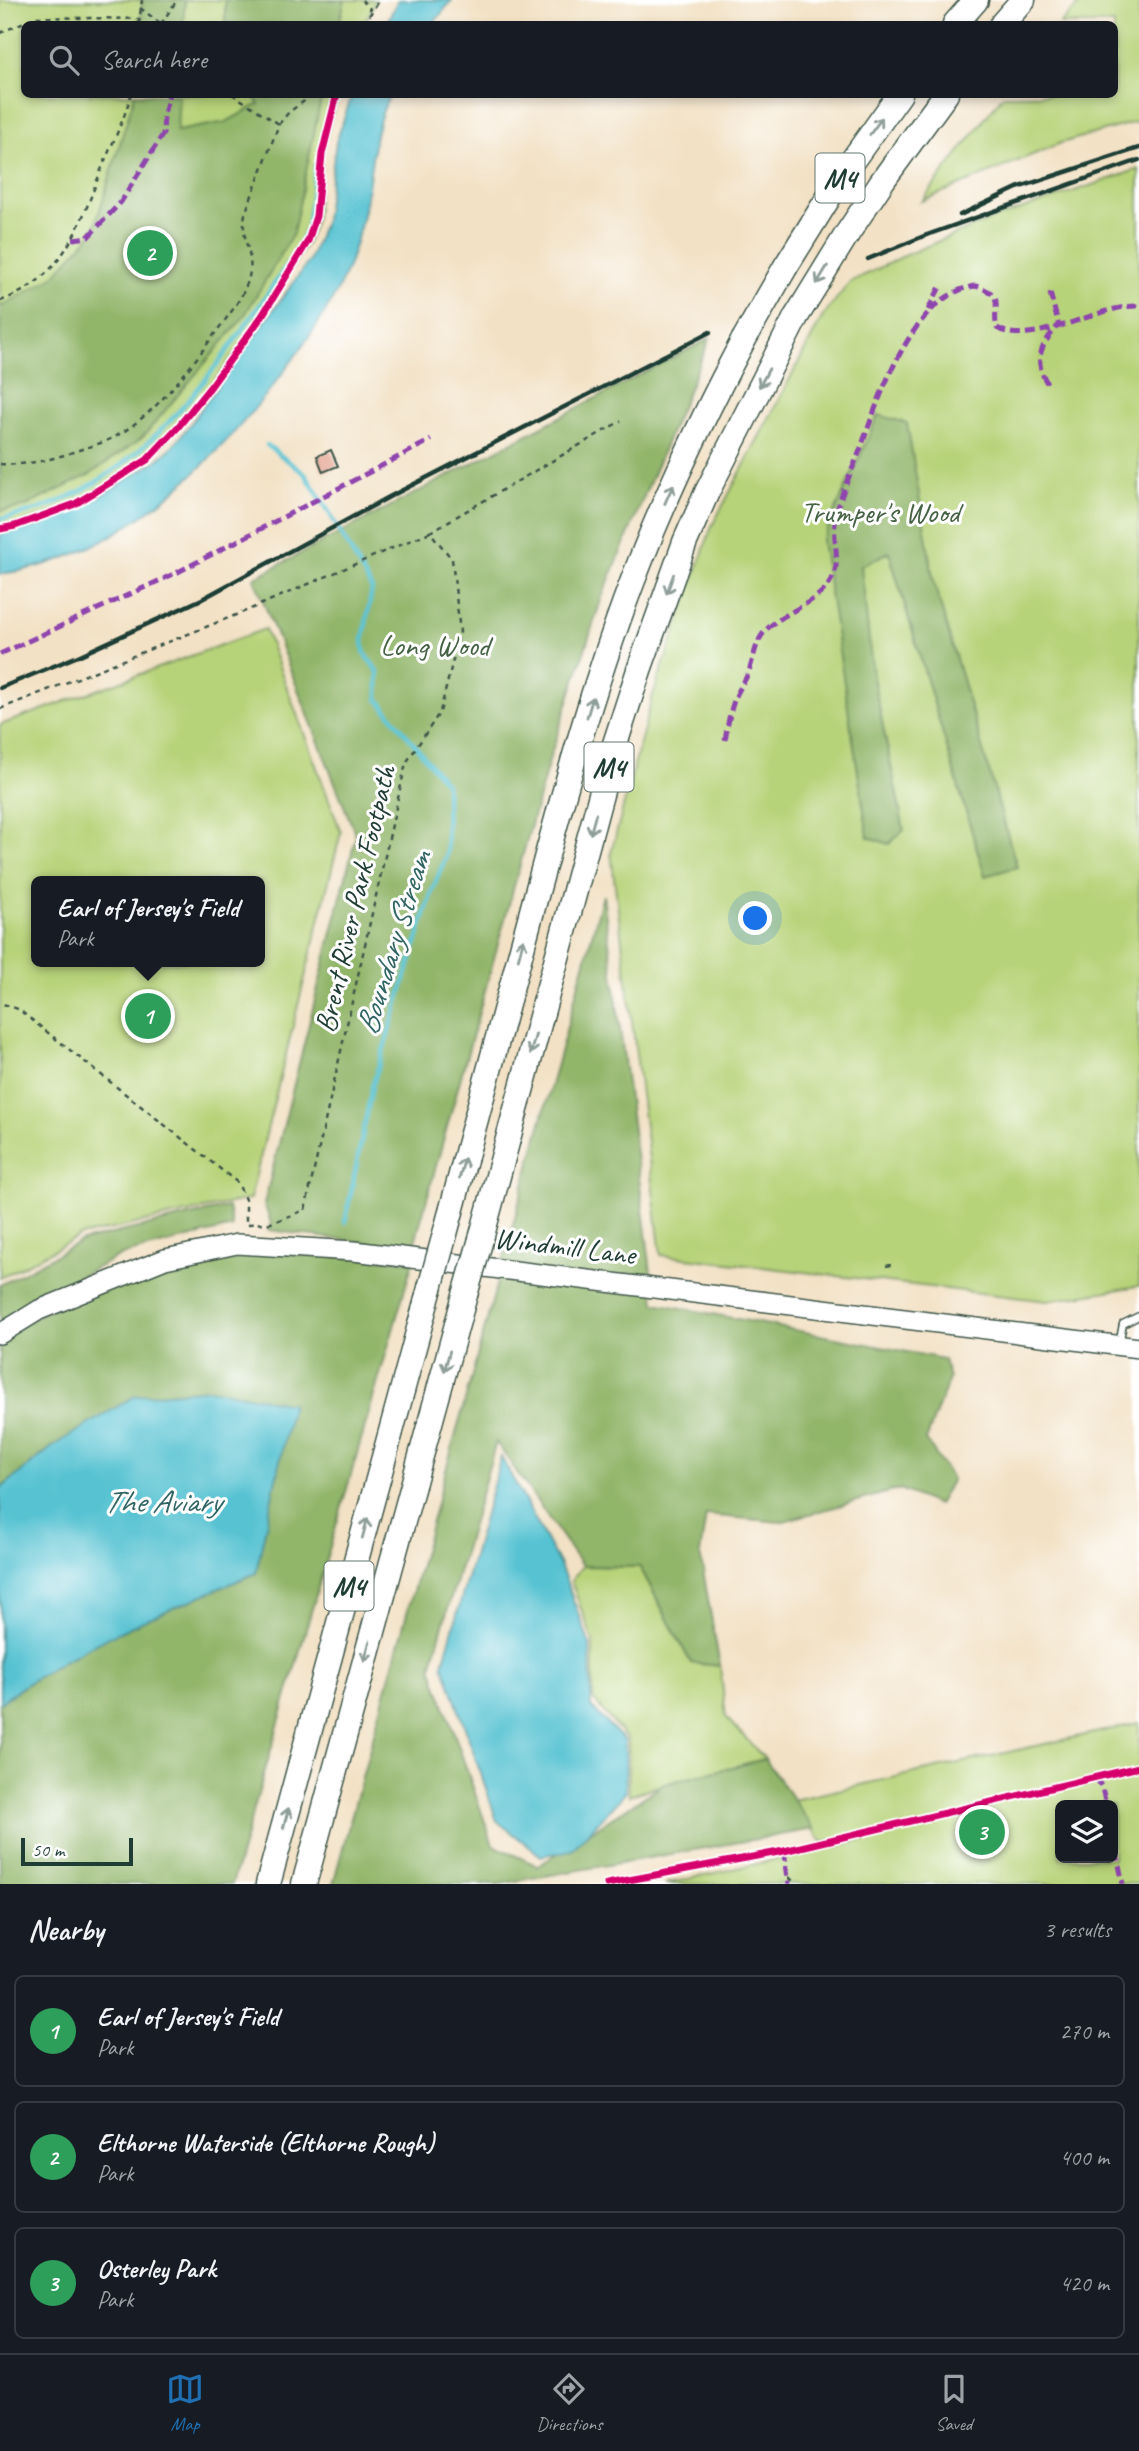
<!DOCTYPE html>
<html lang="en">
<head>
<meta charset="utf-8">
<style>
  :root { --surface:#171b24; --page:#242831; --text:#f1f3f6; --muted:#9ea1a6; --line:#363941; --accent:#1f6fb2 }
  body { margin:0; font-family:Caveat,sans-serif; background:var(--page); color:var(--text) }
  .controls { position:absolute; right:21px; bottom:21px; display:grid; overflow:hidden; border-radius:10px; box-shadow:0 4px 10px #0003 }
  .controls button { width:63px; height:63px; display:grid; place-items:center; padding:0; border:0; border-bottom:2px solid var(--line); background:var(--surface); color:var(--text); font:35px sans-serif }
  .scale { position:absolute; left:21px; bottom:18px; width:112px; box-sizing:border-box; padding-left:7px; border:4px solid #1f3d34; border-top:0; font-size:19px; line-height:24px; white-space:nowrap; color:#1f3d34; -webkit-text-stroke:5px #fff; paint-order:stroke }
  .you { position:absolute; left:756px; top:919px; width:24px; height:24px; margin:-18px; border:5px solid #fff; border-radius:50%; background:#1a73e8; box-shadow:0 0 0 10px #1a73e833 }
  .badge { display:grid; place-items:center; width:46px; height:46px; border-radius:50%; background:var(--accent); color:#fff; font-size:23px; font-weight:700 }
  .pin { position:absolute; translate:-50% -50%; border:4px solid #fff; box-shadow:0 2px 7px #0006 }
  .popup { position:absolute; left:31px; top:876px; width:234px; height:91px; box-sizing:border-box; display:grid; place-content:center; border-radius:10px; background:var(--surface); filter:drop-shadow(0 2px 5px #0005); font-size:23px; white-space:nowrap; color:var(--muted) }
  .popup b { font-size:26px; color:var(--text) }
  .popup::after { content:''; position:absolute; left:50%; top:100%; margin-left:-14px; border:14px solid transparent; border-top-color:var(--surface) }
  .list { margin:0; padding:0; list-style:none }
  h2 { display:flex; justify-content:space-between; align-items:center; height:91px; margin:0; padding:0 28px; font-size:30px }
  h2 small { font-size:23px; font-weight:400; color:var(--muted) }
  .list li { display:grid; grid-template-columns:46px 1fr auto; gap:21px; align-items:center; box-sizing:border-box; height:112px; margin:0 14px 14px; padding:0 14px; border:2px solid var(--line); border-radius:10px }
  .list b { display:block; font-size:26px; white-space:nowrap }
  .list p { margin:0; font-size:23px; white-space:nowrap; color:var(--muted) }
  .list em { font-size:23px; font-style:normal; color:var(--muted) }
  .icon { flex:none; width:38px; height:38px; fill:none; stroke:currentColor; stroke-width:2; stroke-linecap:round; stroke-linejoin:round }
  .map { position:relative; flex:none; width:1139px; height:1884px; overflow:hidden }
  .search { position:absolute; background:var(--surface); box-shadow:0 4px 10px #0003; left:21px; right:21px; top:21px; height:77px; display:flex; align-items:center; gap:18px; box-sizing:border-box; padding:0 24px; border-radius:10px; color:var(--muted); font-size:26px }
  .sheet { height:469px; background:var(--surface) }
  nav { display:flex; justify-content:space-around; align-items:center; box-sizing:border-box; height:98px; border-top:2px solid var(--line); background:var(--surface); font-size:19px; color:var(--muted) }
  nav a { display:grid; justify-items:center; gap:4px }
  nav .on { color:var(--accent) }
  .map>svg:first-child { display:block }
  .green { fill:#b7d379; stroke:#6b8856; stroke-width:2; fill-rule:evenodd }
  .forest { fill:#91b569; stroke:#58794e; stroke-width:2 }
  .water { fill:#57c2d2; stroke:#3b8083; stroke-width:2 }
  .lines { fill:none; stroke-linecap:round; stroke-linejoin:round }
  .stream { stroke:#57c2d2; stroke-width:4.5 }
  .building { fill:#e19c88 }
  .service-casing { stroke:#3f564a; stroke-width:9 }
  .secondary-casing { stroke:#3f564a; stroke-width:22 }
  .motorway-casing { stroke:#3f564a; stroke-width:27 }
  .path { stroke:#3f564a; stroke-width:2.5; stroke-dasharray:5 5; stroke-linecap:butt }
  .service { stroke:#fff; stroke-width:6 }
  .secondary { stroke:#fff; stroke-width:19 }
  .motorway { stroke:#fff; stroke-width:24 }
  .rail { stroke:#1f3d34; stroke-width:4.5 }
  .motorway-bridge-casing { stroke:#3f564a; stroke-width:27; stroke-linecap:butt }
  .motorway-bridge { stroke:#fff; stroke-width:24 }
  .quiet { stroke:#8e44ad; stroke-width:5; stroke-dasharray:10 5; stroke-linecap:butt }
  .cycleway-casing { stroke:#fff; stroke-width:11 }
  .cycleway { stroke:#d6006c; stroke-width:7 }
  .oneway { stroke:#8f9e9a }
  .labels { text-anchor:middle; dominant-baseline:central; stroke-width:6; stroke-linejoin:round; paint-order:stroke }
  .shield { fill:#fff; stroke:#627771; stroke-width:2 }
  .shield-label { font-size:28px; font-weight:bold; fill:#1f3d34 }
  .park-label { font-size:30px; fill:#456245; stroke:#fff }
  .street-label { font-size:30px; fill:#1f3d34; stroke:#fff }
  .water-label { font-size:32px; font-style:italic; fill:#306563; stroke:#fff }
</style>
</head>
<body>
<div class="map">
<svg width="1139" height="1884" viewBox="0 0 1139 1884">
  <rect width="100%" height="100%" fill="#fff"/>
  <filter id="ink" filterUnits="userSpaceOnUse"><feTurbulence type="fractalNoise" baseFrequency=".0143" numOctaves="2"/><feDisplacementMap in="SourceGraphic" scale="14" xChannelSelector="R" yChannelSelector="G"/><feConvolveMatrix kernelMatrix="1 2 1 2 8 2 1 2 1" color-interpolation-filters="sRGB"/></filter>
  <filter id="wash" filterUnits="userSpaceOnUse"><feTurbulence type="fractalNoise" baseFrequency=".00686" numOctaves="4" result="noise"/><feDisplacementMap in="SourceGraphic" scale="28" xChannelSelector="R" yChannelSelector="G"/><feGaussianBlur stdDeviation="1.57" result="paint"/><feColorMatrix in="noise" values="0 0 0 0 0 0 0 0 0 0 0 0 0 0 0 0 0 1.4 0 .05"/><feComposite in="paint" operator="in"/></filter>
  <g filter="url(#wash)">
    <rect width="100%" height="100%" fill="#f2e1c4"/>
    <!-- green -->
    <path class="green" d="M0 0H376L364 24H24V94L337 95 322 154 316 216 308 241 262 316 211 386 178 427 147 460 75 504 15 526 0 529Z
      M1083 0H1139V121L1061 143 922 201 1003 95 1114 94V24H1060Z
      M1139 169V1286L1047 1301 661 1255 611 853 652 698 712 526 823 316 850 282 908 254 990 220Z
      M265 629 341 832 250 1199 80 1236 0 1278V725ZM36 881H260V962H36Z
      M582 1566 640 1567 691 1663 720 1666 726 1717 765 1759 664 1784 629 1796 628 1740 593 1699V1641L571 1581Z
      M1139 1723V1884H665L905 1831 822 1842 793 1800ZM1060 1805H1113V1858H1060Z"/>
    <!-- forest -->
    <path class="forest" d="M142 0H185L183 24H141Z
      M225 0H345L339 24H225Z
      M135 94 179 95 177 131 226 122 259 104 252 95H322L293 234 243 318 142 438 89 475 24 507 0 511V307L53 277 93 232Z
      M710 338 602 597 550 757 413 1249 268 1230 271 1223 264 1204 356 836 254 578Z
      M878 415 907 423 934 583 1017 867 985 876 889 552 861 566 873 677 904 830 889 844 868 837 822 541Z
      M603 895 655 1303 944 1359 949 1379 926 1440 952 1479 938 1505 900 1489 780 1522 706 1515 700 1554 720 1666 691 1663 640 1567 582 1566 496 1442 431 1667 493 1845 538 1866 664 1784 765 1759 814 1829 499 1884H333Z
      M228 1207 232 1227 124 1254 34 1299 0 1322V1285L82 1241Z
      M240 1251 413 1261 232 1884H0V1703C75 1645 169 1610 256 1573L56 1444 0 1489V1340L42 1313 150 1272Z"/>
    <!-- water -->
    <path class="water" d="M398 0H452L433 24H386Z
      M352 95H390C374 125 373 154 368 187 364 214 358 239 349 264 334 304 308 339 283 373 214 464 119 560 0 574V534L42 525 80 508 156 461 172 447 188 427 309 261 325 220 336 142Z
      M210 1389 292 1404 256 1573C169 1610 75 1645 0 1703V1489L56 1444 135 1396Z
      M501 1457 560 1565 590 1645 591 1707 625 1741 626 1792 572 1850 541 1856 497 1821 443 1664Z"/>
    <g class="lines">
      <!-- stream -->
      <path class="stream" d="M267 445 305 474 329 512 372 589 363 641 364 652 378 672V699L446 784 447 854 432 891 372 1087 345 1222
        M0 519C143 495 220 361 296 252L307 229 316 164"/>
    </g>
    <g id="blocks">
      <!-- building -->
      <path class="building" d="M331 450 338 466 323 472 317 456Z"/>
    </g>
  </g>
  <g filter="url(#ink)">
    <use href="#blocks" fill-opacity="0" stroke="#3f564a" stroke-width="2"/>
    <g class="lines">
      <defs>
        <path id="service" d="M1119 1344 1123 1324 1139 1316"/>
        <path id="secondary" d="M0 1334 39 1310 165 1259 237 1244 354 1251 1139 1348"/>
        <path id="motorway" d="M955 24 976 0
          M1002 24 1023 0
          M847 234 883 180 946 94
          M786 266 847 168 900 94
          M445 1234C475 1122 505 1009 536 896 566 784 597 671 640 562 670 486 705 413 743 341
          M481 1239 613 750 639 670 685 542 707 492 796 317
          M268 1884 430 1288
          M304 1884 465 1295"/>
      </defs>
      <!-- service casing -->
      <use href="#service" class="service-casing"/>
      <!-- secondary casing -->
      <use href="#secondary" class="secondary-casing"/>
      <!-- motorway casing -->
      <use href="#motorway" class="motorway-casing"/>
      <!-- path -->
      <path class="path" d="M362 0 371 10
        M140 8 160 23
        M139 24 142 0
        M161 24 177 0
        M364 24 379 0
        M0 33 35 17 140 19
        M232 94 279 124
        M0 301C65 279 81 222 103 165 113 142 125 118 131 94
        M0 464C24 466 50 460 73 452 87 447 105 443 118 435 157 412 187 372 213 336 227 317 247 295 250 271 253 251 240 239 245 214L279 124 289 112 314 94
        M0 529 15 526 75 504 147 460 178 427 211 386 262 316 308 241 316 216 322 154 337 94
        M430 532 621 421
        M0 709 241 613 430 532 452 559 460 632 440 712 406 763 305 1210 271 1223 246 1224V1202L238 1183 18 1009 0 1003
        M886 1266 891 1265
        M789 1877 796 1884"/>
      <!-- service -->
      <use href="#service" class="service"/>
      <!-- secondary -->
      <use href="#secondary" class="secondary"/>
      <!-- motorway -->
      <use href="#motorway" class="motorway"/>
      <!-- rail -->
      <path class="rail" d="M960 215 1017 188 1139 148
        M868 259 924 236 1139 160
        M0 688 78 656 202 599 389 497 710 332"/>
      <defs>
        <path id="motorway-bridge" d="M796 317 847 234
          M743 341 786 266
          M430 1288 445 1234
          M465 1295 481 1239"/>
      </defs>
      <!-- motorway-bridge casing -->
      <use href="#motorway-bridge" class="motorway-bridge-casing"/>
      <!-- motorway-bridge -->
      <use href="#motorway-bridge" class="motorway-bridge"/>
      <!-- quiet -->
      <path class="quiet" d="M73 239 88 237 121 202 163 134 164 114 169 94
        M1050 293 1059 326
        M928 310 940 287
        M1047 383C1033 360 1041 345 1057 327
        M0 654 176 573 431 440
        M725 740C728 724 730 708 737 694 741 686 746 679 749 671 755 655 755 640 768 628 789 608 826 602 835 571 839 556 833 538 835 523 838 499 850 475 859 453 878 401 911 295 975 286 1008 295 991 307 997 328 1031 349 1100 304 1139 306
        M1096 1777 1102 1788 1106 1805
        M1113 1836 1123 1884
        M784 1851 789 1884"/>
      <defs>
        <path id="cycleway" d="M0 529 15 526 75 504 147 460 178 427 211 386 262 316 308 241 316 216 322 154 337 94
          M607 1884 784 1851 1139 1767"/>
      </defs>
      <!-- cycleway casing -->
      <use href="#cycleway" class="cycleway-casing"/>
      <!-- cycleway -->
      <use href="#cycleway" class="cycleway"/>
    </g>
    <!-- one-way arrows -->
    <defs><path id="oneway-shaft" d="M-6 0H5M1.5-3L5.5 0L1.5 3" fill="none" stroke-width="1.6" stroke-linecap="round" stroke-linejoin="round" transform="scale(1.75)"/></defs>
    <g class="oneway">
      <use href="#oneway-shaft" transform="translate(876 126) rotate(-54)"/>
      <use href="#oneway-shaft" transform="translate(822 275) rotate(121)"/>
      <use href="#oneway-shaft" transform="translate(764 378) rotate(118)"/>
      <use href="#oneway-shaft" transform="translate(669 494) rotate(-66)"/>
      <use href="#oneway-shaft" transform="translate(670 584) rotate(110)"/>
      <use href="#oneway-shaft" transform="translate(590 707) rotate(-73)"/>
      <use href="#oneway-shaft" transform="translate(593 824) rotate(105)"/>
      <use href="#oneway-shaft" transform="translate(521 949) rotate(-75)"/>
      <use href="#oneway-shaft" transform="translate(533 1044) rotate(105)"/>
      <use href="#oneway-shaft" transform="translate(462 1168) rotate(-75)"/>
      <use href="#oneway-shaft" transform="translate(447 1361) rotate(105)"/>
      <use href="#oneway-shaft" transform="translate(365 1528) rotate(-75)"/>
      <use href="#oneway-shaft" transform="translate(367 1651) rotate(105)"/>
      <use href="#oneway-shaft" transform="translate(286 1818) rotate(-75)"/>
    </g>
  </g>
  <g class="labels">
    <!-- shield labels -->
    <g class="shield">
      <rect x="815.5" y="153.5" width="49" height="49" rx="5"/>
      <rect x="584.5" y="742.5" width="49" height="49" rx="5"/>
      <rect x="324.5" y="1561.5" width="49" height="49" rx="5"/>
    </g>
    <g class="shield-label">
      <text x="840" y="178">M4</text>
      <text x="609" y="767">M4</text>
      <text x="349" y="1586">M4</text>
    </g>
    <!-- park labels -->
    <g class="park-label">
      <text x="880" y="512">Trumper's Wood</text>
      <text x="435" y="645">Long Wood</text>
    </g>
    <!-- street labels -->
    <g class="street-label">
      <text transform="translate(355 899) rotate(-77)">Brent River Park Footpath</text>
      <text transform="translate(565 1246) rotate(7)">Windmill Lane</text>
    </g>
    <!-- water labels -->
    <g class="water-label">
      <text transform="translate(393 943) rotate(-73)">Boundary Stream</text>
      <text x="162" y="1501">The Aviary</text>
    </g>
  </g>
</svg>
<div class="controls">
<button><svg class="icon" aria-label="layers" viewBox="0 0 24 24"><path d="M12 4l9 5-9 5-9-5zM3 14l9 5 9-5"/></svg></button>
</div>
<div class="scale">50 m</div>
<div class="you"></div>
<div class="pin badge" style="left:148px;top:1016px;background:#2e9e5b">1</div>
<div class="popup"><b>Earl of Jersey's Field</b>Park</div>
<div class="pin badge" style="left:150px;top:253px;background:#2e9e5b">2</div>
<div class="pin badge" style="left:982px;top:1832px;background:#2e9e5b">3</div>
<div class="search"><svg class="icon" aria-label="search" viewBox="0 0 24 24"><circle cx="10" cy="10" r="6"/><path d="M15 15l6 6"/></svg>Search here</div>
</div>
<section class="sheet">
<h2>Nearby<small>3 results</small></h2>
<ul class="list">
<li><span class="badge" style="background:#2e9e5b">1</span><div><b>Earl of Jersey's Field</b><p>Park</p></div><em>270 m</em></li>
<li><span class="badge" style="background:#2e9e5b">2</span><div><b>Elthorne Waterside (Elthorne Rough)</b><p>Park</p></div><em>400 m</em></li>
<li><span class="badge" style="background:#2e9e5b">3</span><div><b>Osterley Park</b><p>Park</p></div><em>420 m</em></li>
</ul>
</section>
<nav>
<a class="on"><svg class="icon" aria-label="map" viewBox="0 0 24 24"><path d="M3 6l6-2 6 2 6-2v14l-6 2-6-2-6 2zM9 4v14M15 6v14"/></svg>Map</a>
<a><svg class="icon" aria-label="directions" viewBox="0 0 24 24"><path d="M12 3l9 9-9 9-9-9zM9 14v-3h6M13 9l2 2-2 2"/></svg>Directions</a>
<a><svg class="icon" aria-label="saved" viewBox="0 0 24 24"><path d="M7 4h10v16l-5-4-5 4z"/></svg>Saved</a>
</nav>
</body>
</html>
